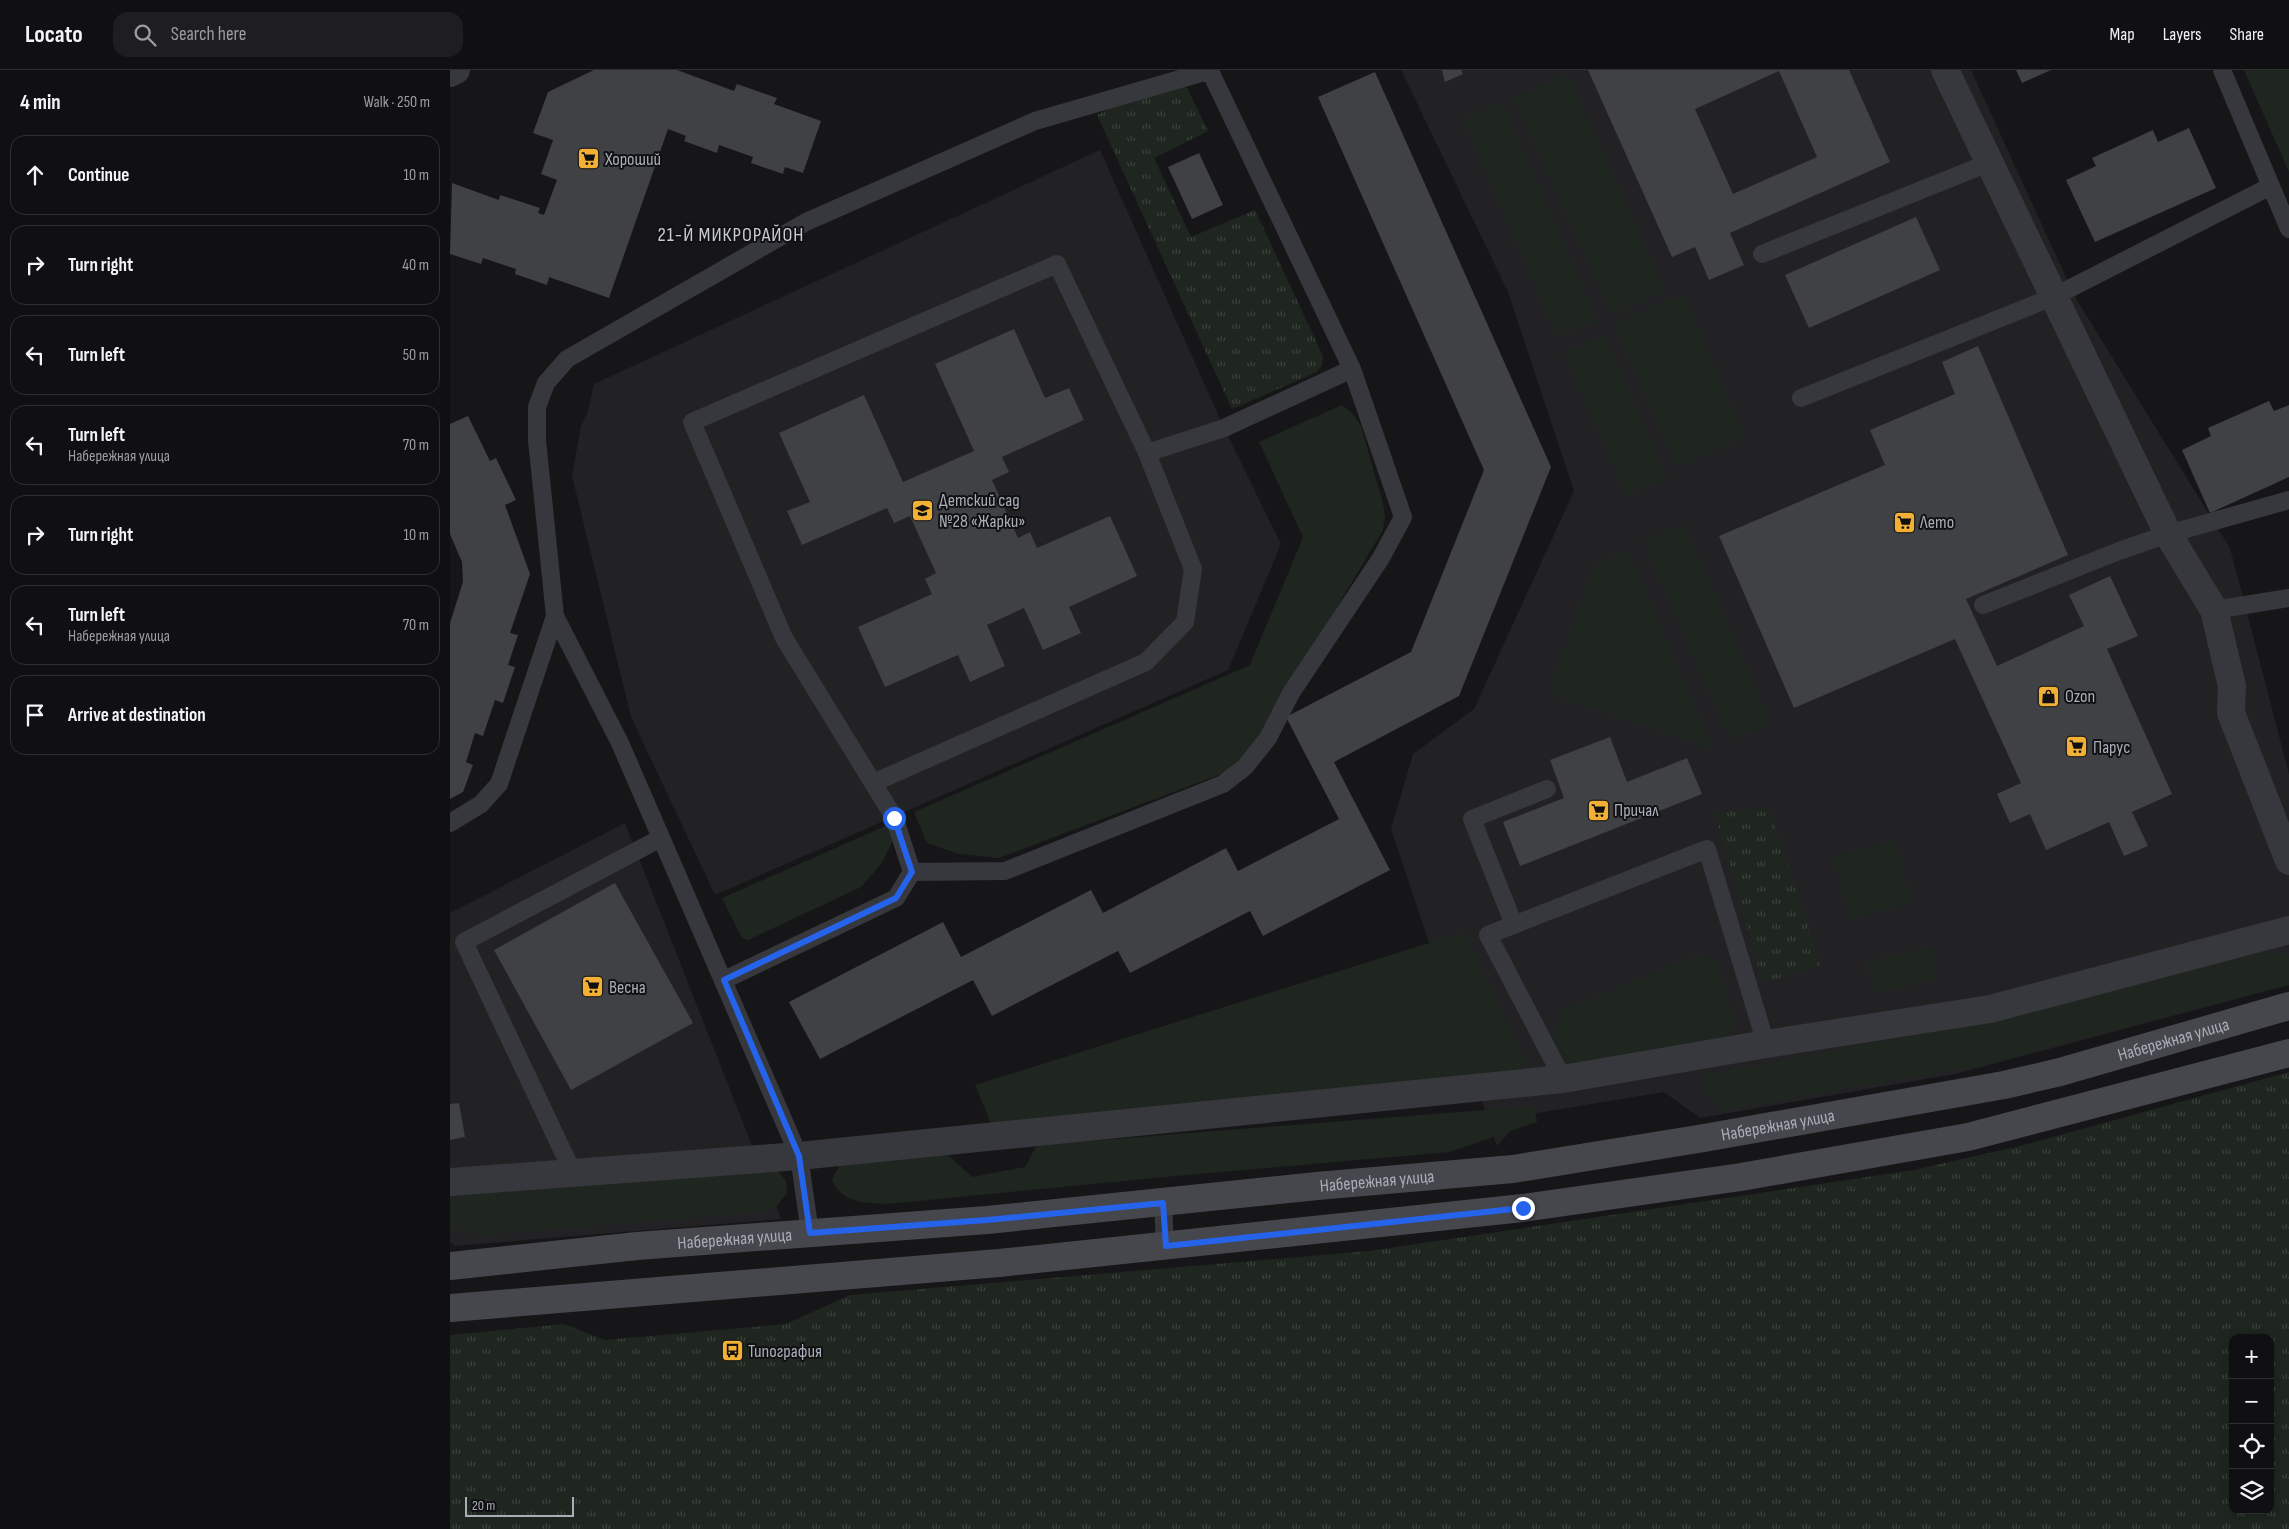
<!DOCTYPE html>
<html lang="en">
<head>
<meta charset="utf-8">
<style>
  :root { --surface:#101012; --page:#1e1e20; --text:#f1f3f6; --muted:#9c9d9f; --line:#303032 }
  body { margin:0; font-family:"Sofia Sans Condensed",sans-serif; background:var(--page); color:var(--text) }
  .controls { position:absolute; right:15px; bottom:15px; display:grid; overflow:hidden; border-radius:10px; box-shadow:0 2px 12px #0003 }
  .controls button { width:45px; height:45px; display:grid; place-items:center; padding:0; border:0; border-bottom:1px solid var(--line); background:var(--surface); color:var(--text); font:25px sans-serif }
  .scale { position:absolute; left:15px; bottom:12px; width:109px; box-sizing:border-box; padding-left:5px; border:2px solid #a8adb8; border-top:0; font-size:14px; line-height:18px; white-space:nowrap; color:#a8adb8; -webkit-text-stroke:4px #111113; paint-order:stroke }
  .stop { position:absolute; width:15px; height:15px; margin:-11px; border:4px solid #2563eb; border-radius:50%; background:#fff }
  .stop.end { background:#2563eb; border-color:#fff; box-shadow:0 1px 5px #0008 }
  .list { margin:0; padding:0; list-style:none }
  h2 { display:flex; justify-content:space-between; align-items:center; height:65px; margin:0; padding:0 20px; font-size:21px }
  h2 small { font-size:16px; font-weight:400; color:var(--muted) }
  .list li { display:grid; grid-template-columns:32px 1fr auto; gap:15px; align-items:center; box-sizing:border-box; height:80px; margin:0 10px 10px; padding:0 10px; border:1px solid var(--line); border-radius:15px }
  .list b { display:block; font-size:19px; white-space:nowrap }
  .list p { margin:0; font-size:16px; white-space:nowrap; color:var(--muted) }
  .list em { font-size:16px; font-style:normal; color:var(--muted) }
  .icon { flex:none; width:28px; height:28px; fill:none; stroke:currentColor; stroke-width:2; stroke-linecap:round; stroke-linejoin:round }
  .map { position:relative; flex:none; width:1839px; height:1459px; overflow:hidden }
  header { display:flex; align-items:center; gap:30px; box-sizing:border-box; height:70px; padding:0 25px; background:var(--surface); border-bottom:1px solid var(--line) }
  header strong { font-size:24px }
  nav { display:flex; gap:28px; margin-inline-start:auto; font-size:18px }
  .search { width:350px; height:45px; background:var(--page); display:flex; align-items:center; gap:12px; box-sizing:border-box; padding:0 18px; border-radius:15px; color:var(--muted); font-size:19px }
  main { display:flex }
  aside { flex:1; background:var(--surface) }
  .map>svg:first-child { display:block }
  .built { fill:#222225 }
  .grass { fill:#1e261f }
  .park { fill:url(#park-tufts); fill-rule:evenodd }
  .building { fill:#404145; fill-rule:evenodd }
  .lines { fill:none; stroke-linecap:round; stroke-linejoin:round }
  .service { stroke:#37383d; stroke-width:18 }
  .minor { stroke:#37383d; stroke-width:28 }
  .secondary { stroke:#45474d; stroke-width:28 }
  .route { stroke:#2563eb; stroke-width:6 }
  .labels { text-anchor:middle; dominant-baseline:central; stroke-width:4; stroke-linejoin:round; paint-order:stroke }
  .poi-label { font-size:18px; fill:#a8adb8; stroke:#111113; text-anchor:start }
  .street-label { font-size:18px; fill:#a8adb8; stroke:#111113 }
  .quarter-label { font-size:20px; letter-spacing:1px; fill:#c9ccd4; stroke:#111113 }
</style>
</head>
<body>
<header>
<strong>Locato</strong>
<div class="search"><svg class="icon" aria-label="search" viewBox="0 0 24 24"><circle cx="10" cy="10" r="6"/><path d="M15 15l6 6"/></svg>Search here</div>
<nav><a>Map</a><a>Layers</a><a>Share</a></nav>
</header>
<main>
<aside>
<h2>4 min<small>Walk · 250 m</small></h2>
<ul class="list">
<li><svg class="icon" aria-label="ahead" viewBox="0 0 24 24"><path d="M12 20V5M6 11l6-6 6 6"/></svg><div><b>Continue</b></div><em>10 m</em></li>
<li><svg class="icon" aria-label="right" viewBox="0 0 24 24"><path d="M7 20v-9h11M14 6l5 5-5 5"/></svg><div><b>Turn right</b></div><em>40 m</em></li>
<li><svg class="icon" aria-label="left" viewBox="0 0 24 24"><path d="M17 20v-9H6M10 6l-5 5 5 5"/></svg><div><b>Turn left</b></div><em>50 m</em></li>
<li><svg class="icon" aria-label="left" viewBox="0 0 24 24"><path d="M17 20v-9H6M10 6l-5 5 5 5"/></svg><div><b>Turn left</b><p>Набережная улица</p></div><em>70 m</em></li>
<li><svg class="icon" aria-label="right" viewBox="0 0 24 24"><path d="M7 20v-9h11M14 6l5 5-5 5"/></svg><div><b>Turn right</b></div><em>10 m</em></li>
<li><svg class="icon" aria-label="left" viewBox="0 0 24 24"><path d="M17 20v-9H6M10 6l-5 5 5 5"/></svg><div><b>Turn left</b><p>Набережная улица</p></div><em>70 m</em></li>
<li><svg class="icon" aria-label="arrive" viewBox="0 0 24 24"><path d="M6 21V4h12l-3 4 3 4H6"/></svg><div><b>Arrive at destination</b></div></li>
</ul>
</aside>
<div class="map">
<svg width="1839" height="1459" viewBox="0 0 1839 1459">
  <defs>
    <pattern id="park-tufts" width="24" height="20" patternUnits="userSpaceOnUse" patternTransform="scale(1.25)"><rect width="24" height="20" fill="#1e261f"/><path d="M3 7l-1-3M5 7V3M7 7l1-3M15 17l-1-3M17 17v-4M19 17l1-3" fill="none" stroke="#3c433d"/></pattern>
  </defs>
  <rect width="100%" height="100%" fill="#161618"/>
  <!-- built -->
  <path class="built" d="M951 0H1521L1625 227 1780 478 1839 704V915L1505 1004 1250 1048 1214 1022 1075 1045 1047 1076 941 759 963 684 1024 639 1124 421 1058 222Z
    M650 80 774 358 831 474 778 600 265 825 181 647 122 406 131 356 138 341 144 314Z
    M175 753 331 1149 5 1176 0 1172V843Z"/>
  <!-- grass -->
  <path class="grass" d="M1794 0H1839V102Z
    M1118 4 1215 221 1162 245 1064 28Z
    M1052 32 1147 250 1107 267 1013 49Z
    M1233 224 1295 367 1227 397 1164 254Z
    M1154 265 1217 408 1176 425 1114 283Z
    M892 335 903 344 911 356 933 433 935 447 933 460 803 678 774 703 549 788 509 784 477 773 464 742 800 595 853 467 809 372Z
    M1234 454 1321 653 1280 670 1193 471Z
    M1178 480 1263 679 1106 626 1101 616 1144 495Z
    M440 754 443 771 431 794 411 817 298 870 292 868 272 828Z
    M1446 771 1461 832 1399 848 1383 787Z
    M1014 862 1075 988 1071 1001 544 1060 525 1015Z
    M1480 877 1488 909 1425 924 1417 892Z
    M1811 880 1839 886V915L1527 996 1273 1040 1254 1022 1251 1006 1539 951Z
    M1247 885 1259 888 1269 896 1284 952 1278 964 1267 970 1122 995C1101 980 1100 961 1113 941Z
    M1084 1036 1087 1052 1000 1082 715 1107 437 1134C416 1133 390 1133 382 1109L390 1095 497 1084 522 1107 575 1097 587 1075Z
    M328 1101 336 1111 337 1123 326 1137 315 1142 34 1165 0 1159V1131L11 1122Z"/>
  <!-- park -->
  <path class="park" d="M735 14 758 61 704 88 741 167 805 140 873 286 872 295 867 302 782 339 647 45 688 24Z
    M1319 737 1371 895 1313 913 1265 743Z
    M1839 1002V1459H0V1265L114 1254 155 1270 336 1254 400 1225 919 1181 1464 1100 1574 1075ZM1783 1268H1820V1440H1783Z"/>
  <!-- building -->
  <path class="building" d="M144 0H227L284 21 287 14 327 28 324 34 371 51 353 103 335 97 333 104 301 93 303 87 269 75 267 83 234 71 236 66 218 59 159 228 99 207 97 215 65 204 66 199 33 188 31 194 0 184 2 113 49 130 50 125 90 138 88 143 94 145 107 110 91 104 103 70 83 63 98 22Z
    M992 0H1011L1013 4 995 12Z
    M1138 0H1399L1440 92 1280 163 1294 195 1259 210 1245 177 1222 187ZM1329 1 1367 87 1283 124 1245 39Z
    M1566 0H1601L1572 13Z
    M925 2 1101 397 1009 626 884 692 940 800 813 866 800 841 680 903 668 881 542 946 523 910 370 989 339 932 493 852 511 887 641 820 653 843 776 778 788 801 889 749 836 647 961 582 1034 400 868 27Z
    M1739 58 1766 118 1645 172 1616 110 1646 96 1642 88 1703 60 1708 72Z
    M749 83 773 135 742 149 718 97Z
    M1466 147 1490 200 1359 258 1335 205Z
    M564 259 595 328 619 318 634 350 552 387 559 402 542 410 568 468 580 462 587 478 660 446 687 506 619 537 631 563 593 580 574 538 537 555 555 596 520 612 508 585 435 617 408 557 482 524 475 509 486 503 460 446 444 453 437 438 352 475 337 441 360 432 329 363 414 325 453 412 524 381 485 294Z
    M1528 276 1618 485 1516 529 1547 596 1634 556 1619 525 1660 506 1688 566 1657 579 1722 724 1682 742 1698 776 1674 786 1659 752 1596 780 1580 744 1560 753 1547 724 1571 713 1505 569 1344 638 1269 466 1435 395 1420 360 1505 324 1492 292Z
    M1819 331 1824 341 1839 335V407L1760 443 1732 380 1761 366 1758 358Z
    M18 346 40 391 46 388 66 430 55 435 80 504 60 563 68 565 58 595 65 597 53 633 45 630 33 666 25 663 16 692 23 695 13 722 0 729V553L13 512 12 492 0 464V354Z
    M1160 667 1177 712 1237 688 1252 724 1070 796 1053 752 1114 728 1100 690Z
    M165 813 243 953 121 1020 44 880Z
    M9 1033 15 1067 0 1070V1034Z"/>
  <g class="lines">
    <!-- service -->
    <path class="service" d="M1772 0 1839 159
      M1312 184 1541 92
      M607 194 697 383 743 499 735 552 696 592 423 713 334 568 242 352Z
      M1351 328 1603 227 1821 116
      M697 383 774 358 902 299
      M1533 535 1669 481 1718 464 1839 430
      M1764 540 1839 528
      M105 546 170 673 349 1086 360 1163
      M423 713 444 747 462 802
      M0 753 31 734 49 714 105 546 87 370V337L96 313 117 289 356 152 585 51 761 0
      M1064 855 1022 749 1097 719
      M274 910 446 828 462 802 555 801 773 714 795 697 818 668 841 623 931 488 953 447 902 299 760 1
      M1113 1009 1038 865 1257 779 1316 974
      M123 1103 14 872 211 768
      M713 1133 715 1176"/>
    <!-- minor -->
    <path class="minor" d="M1495 0 1718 464 1764 540 1782 616 1781 643 1839 791
      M0 3 6 0
      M0 1112 349 1086 1113 1009 1316 974 1540 939 1839 860"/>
    <!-- secondary -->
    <g class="secondary">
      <path id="s1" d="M0 1196 187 1176 537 1150 867 1116 1063 1099 1254 1068 1554 1015 1610 1002 1839 936"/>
      <path d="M0 1238 549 1193 1073 1138 1291 1107 1518 1067 1839 983"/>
    </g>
  </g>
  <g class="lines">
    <!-- route -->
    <path class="route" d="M444 748 462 802 446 828 274 910 349 1086 360 1163 537 1150 713 1133 716 1176 1073 1138"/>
  </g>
  <!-- icons -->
  <defs>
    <symbol id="supermarket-square" viewBox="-11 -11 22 22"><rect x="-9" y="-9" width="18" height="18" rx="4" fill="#f2b134" stroke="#111113"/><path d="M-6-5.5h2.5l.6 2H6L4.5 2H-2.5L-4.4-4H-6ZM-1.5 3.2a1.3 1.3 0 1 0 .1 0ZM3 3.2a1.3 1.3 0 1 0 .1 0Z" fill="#111"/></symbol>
    <symbol id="school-square" viewBox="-11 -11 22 22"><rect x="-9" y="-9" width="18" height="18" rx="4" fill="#f2b134" stroke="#111113"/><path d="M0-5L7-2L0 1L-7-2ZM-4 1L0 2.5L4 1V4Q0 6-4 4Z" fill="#111"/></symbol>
    <symbol id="shop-square" viewBox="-11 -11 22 22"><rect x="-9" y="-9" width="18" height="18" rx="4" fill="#f2b134" stroke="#111113"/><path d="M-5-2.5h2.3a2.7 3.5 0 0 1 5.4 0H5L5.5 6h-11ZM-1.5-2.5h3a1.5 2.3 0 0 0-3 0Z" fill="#111"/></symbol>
    <symbol id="bus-square" viewBox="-11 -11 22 22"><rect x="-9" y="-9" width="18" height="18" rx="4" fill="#f2b134" stroke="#111113"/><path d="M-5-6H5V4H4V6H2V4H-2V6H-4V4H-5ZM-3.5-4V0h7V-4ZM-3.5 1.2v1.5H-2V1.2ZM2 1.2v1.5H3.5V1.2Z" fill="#111"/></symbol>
  </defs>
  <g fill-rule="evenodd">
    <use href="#supermarket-square" x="126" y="76" width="25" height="25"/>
    <use href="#school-square" x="460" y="428" width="25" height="25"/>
    <use href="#supermarket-square" x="1442" y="440" width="25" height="25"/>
    <use href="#shop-square" x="1586" y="614" width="25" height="25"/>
    <use href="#supermarket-square" x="1614" y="664" width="25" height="25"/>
    <use href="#supermarket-square" x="1136" y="728" width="25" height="25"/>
    <use href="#supermarket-square" x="130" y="904" width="25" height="25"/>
    <use href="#bus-square" x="270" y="1268" width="25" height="25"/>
  </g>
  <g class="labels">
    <!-- poi labels -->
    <g class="poi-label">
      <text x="155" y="89">Хороший</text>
      <text x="489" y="430">Детский сад<tspan x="489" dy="21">№28 «Жарки»</tspan></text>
      <text x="1470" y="452">Лето</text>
      <text x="1615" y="626">Ozon</text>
      <text x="1643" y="677">Парус</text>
      <text x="1164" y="740">Причал</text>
      <text x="159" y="917">Весна</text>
      <text x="298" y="1281">Типография</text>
    </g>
    <!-- street labels -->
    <g class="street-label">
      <text stroke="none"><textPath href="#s1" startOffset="1741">Набережная улица</textPath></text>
      <text stroke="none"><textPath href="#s1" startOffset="1336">Набережная улица</textPath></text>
      <text stroke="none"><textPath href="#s1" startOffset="931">Набережная улица</textPath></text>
      <text stroke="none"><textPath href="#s1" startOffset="286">Набережная улица</textPath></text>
    </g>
    <!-- quarter labels -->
    <g class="quarter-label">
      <text x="281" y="165">21-Й МИКРОРАЙОН</text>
    </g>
  </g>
</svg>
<div class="controls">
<button>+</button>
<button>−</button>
<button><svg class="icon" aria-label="locate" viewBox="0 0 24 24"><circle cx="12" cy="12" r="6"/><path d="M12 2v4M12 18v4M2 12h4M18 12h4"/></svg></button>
<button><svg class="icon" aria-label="layers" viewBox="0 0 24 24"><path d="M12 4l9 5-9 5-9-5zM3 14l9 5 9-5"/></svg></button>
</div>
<div class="scale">20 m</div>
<div class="stop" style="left:444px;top:748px"></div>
<div class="stop end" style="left:1073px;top:1138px"></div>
</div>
</main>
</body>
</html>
